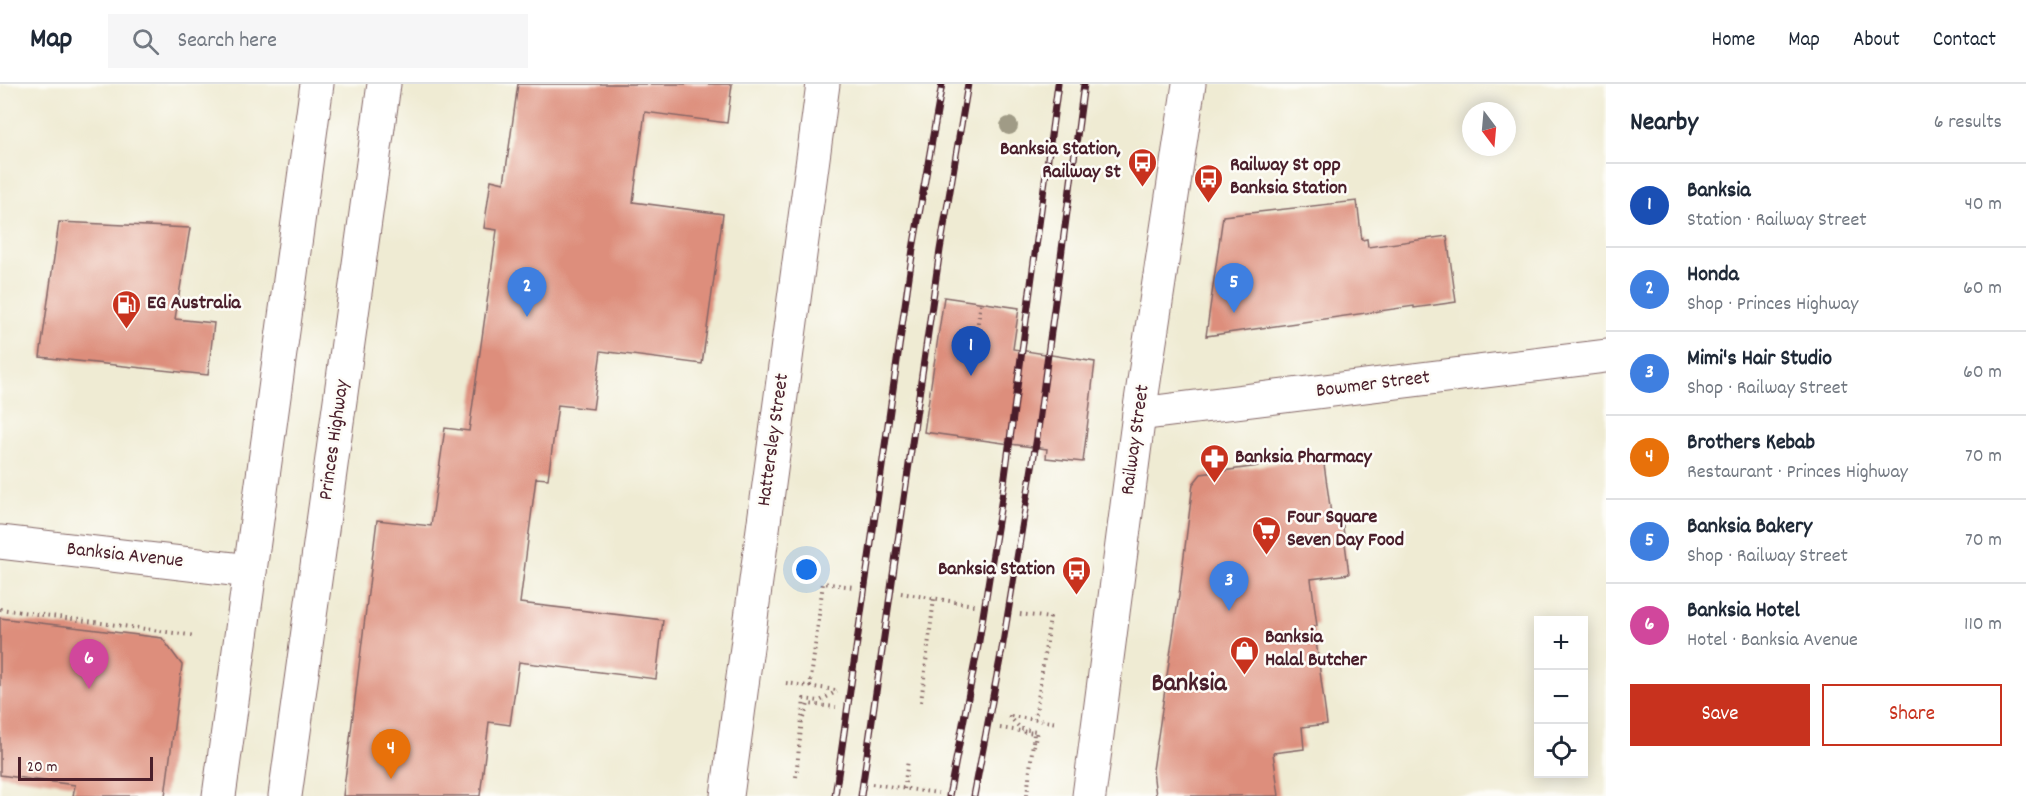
<!DOCTYPE html>
<html lang="en">
<head>
<meta charset="utf-8">
<style>
  :root { --surface:#fff; --page:#f6f6f7; --text:#1f2937; --muted:#747a83; --line:#e0e1e3; --accent:#c8321e }
  body { margin:0; font-family:Dekko,sans-serif; background:var(--page); color:var(--text) }
  .controls { position:absolute; right:18px; bottom:18px; display:grid; overflow:hidden; border-radius:0px; box-shadow:0 3px 15px #0003 }
  .controls button { width:54px; height:54px; display:grid; place-items:center; padding:0; border:0; border-bottom:2px solid var(--line); background:var(--surface); color:var(--text); font:30px sans-serif }
  .compass { position:absolute; left:1462px; top:18px; width:54px; height:54px; border-radius:50%; background:var(--surface); box-shadow:0 3px 15px #0003; rotate:164deg }
  .scale { position:absolute; left:18px; bottom:15px; width:135px; box-sizing:border-box; padding-left:6px; border:3px solid #4a1f2b; border-top:0; font-size:16px; line-height:21px; white-space:nowrap; color:#4a1f2b; -webkit-text-stroke:4px #fdfcf7; paint-order:stroke }
  .you { position:absolute; left:807px; top:486px; width:21px; height:21px; margin:-15px; border:4px solid #fff; border-radius:50%; background:#1a73e8; box-shadow:0 0 0 9px #1a73e833 }
  .badge { display:grid; place-items:center; width:39px; height:39px; border-radius:50%; background:var(--accent); color:#fff; font-size:20px; font-weight:700 }
  .pin { position:absolute; translate:-50% -50px; filter:drop-shadow(0 2px 3px #0008) }
  .pin::after { content:''; position:absolute; top:32px; width:21px; height:18px; background:inherit; clip-path:polygon(0 0,100% 0,50% 100%) }
  .list { margin:0; padding:0; list-style:none }
  h2 { display:flex; justify-content:space-between; align-items:center; height:78px; margin:0; padding:0 24px; font-size:26px }
  h2 small { font-size:20px; font-weight:400; color:var(--muted) }
  .list li { display:grid; grid-template-columns:39px 1fr auto; gap:18px; align-items:center; box-sizing:border-box; height:84px; padding:0 24px; border-top:2px solid var(--line) }
  .list b { display:block; font-size:22px; white-space:nowrap }
  .list p { margin:0; font-size:20px; white-space:nowrap; color:var(--muted) }
  .list em { font-size:20px; font-style:normal; color:var(--muted) }
  .actions { display:flex; gap:12px; padding:18px 24px }
  .actions a { flex:1; padding:14px 0; border:2px solid var(--accent); border-radius:0px; text-align:center; font-size:21px; color:var(--accent) }
  .actions .main { background:var(--accent); color:#fff }
  .icon { flex:none; width:33px; height:33px; fill:none; stroke:currentColor; stroke-width:2; stroke-linecap:round; stroke-linejoin:round }
  .map { position:relative; flex:none; width:1606px; height:712px; overflow:hidden }
  header { display:flex; align-items:center; gap:36px; box-sizing:border-box; height:84px; padding:0 30px; background:var(--surface); border-bottom:2px solid var(--line) }
  header strong { font-size:28px }
  nav { display:flex; gap:33px; margin-inline-start:auto; font-size:21px }
  .search { width:420px; height:54px; background:var(--page); display:flex; align-items:center; gap:15px; box-sizing:border-box; padding:0 21px; border-radius:0px; color:var(--muted); font-size:22px }
  main { display:flex }
  aside { flex:1; background:var(--surface) }
  .map>svg:first-child { display:block }
  .building { fill:#dd8e7c }
  .lines { fill:none; stroke-linecap:round; stroke-linejoin:round }
  .street-casing { stroke:#846666; stroke-width:35 }
  .secondary-casing { stroke:#846666; stroke-width:35 }
  .highway-casing { stroke:#846666; stroke-width:35 }
  .path { stroke:#846666; stroke-width:4; stroke-dasharray:1.5 4.5; stroke-linecap:butt }
  .street { stroke:#fff; stroke-width:33 }
  .secondary { stroke:#fff; stroke-width:33 }
  .highway { stroke:#fff; stroke-width:33 }
  .rail-casing { stroke:#4a1f2b; stroke-width:7 }
  .rail { stroke:#fdfcf7; stroke-width:4.5; stroke-dasharray:14; stroke-linecap:butt }
  .tree { fill:#a09b86 }
  .labels { text-anchor:middle; dominant-baseline:central; stroke-width:5; stroke-linejoin:round; paint-order:stroke }
  .poi-label { font-size:20px; font-weight:bold; fill:#4a1f2b; stroke:#fdfcf7; text-anchor:start }
  .street-label { font-size:20px; fill:#4a1f2b; stroke:#fdfcf7 }
  .district-label { font-size:26px; font-weight:bold; fill:#4a1f2b; stroke:#fdfcf7 }
</style>
</head>
<body>
<header>
<strong>Map</strong>
<div class="search"><svg class="icon" aria-label="search" viewBox="0 0 24 24"><circle cx="10" cy="10" r="6"/><path d="M15 15l6 6"/></svg>Search here</div>
<nav><a>Home</a><a>Map</a><a>About</a><a>Contact</a></nav>
</header>
<main>
<div class="map">
<svg width="1606" height="712" viewBox="0 0 1606 712">
  <rect width="100%" height="100%" fill="#fdfcf7"/>
  <filter id="ink" filterUnits="userSpaceOnUse"><feTurbulence type="fractalNoise" baseFrequency=".0167" numOctaves="2"/><feDisplacementMap in="SourceGraphic" scale="12" xChannelSelector="R" yChannelSelector="G"/><feConvolveMatrix kernelMatrix="1 2 1 2 8 2 1 2 1" color-interpolation-filters="sRGB"/></filter>
  <filter id="wash" filterUnits="userSpaceOnUse"><feTurbulence type="fractalNoise" baseFrequency=".008" numOctaves="4" result="noise"/><feDisplacementMap in="SourceGraphic" scale="24" xChannelSelector="R" yChannelSelector="G"/><feGaussianBlur stdDeviation="1.35" result="paint"/><feColorMatrix in="noise" values="0 0 0 0 0 0 0 0 0 0 0 0 0 0 0 0 0 1.4 0 .05"/><feComposite in="paint" operator="in"/></filter>
  <g filter="url(#wash)">
    <rect width="100%" height="100%" fill="#efebd3"/>
    <g id="blocks">
      <!-- building -->
      <path class="building" d="M518 0H732L727 39 645 28 633 118 723 130 702 280 601 267 593 325 558 321 548 395 536 394 520 519 663 536 656 595 519 578 510 641 489 638 480 712H343L377 436 431 442 445 344 469 347 497 146 484 144 491 96 504 99Z
        M1357 117 1362 156 1367 155 1368 163 1447 152 1456 218 1414 224V222L1206 252 1223 132Z
        M59 138 190 144 175 235 214 239 208 291 40 273Z
        M944 213 1019 224 1013 265 1095 278 1083 378 1046 374 1047 365 924 348Z
        M1323 373 1332 437 1342 436 1349 490 1311 495 1317 542H1314L1327 640 1302 643 1304 665 1273 669 1279 712H1156L1153 686 1179 511 1193 400 1201 390Z
        M0 534 162 554 182 581 165 712H73L75 701 0 691Z"/>
    </g>
  </g>
  <g filter="url(#ink)">
    <use href="#blocks" fill-opacity="0" stroke="#846666" stroke-width="1.5"/>
    <g class="lines">
      <defs>
        <path id="street" d="M1139 330 1606 272
          M0 458 250 487
          M727 712 823 0"/>
        <path id="secondary" d="M1089 712 1139 330 1189 0"/>
        <path id="highway" d="M219 712 317 0
          M285 712 384 0"/>
      </defs>
      <!-- street casing -->
      <use href="#street" class="street-casing"/>
      <!-- secondary casing -->
      <use href="#secondary" class="secondary-casing"/>
      <!-- highway casing -->
      <use href="#highway" class="highway-casing"/>
      <!-- path -->
      <path class="path" d="M977 245 981 218
        M901 509 974 521
        M0 525 196 552
        M1020 530 1050 534 1035 635
        M786 599 836 606
        M810 603 823 499 854 503
        M921 618 934 515
        M1009 632 1021 645 1037 647 1034 662
        M1011 632 1057 639
        M804 634 808 620 836 623
        M1000 644 1034 649 1027 712
        M796 693 804 615 820 617 837 607
        M872 700 938 709
        M904 705 908 676"/>
      <!-- street -->
      <use href="#street" class="street"/>
      <!-- secondary -->
      <use href="#secondary" class="secondary"/>
      <!-- highway -->
      <use href="#highway" class="highway"/>
      <defs>
        <path id="rail" d="M835 712 913 165 942 0
          M861 712 940 166 968 0
          M949 712 979 557 1003 407 1058 0
          M974 712 1002 565 1037 353 1084 0"/>
      </defs>
      <!-- rail casing -->
      <use href="#rail" class="rail-casing"/>
      <!-- rail -->
      <use href="#rail" class="rail"/>
    </g>
    <!-- trees -->
    <circle class="tree" cx="1009" cy="42" r="9"/>
  </g>
  <!-- icons -->
  <defs>
    <symbol id="bus-pin" viewBox="-11 -11 22 30"><path d="M0 17L-7.5 6A9.5 9.5 0 1 1 7.5 6Z" fill="#c8321e" stroke="#fdfcf7"/><path d="M-5-6H5V4H4V6H2V4H-2V6H-4V4H-5ZM-3.5-4V0h7V-4ZM-3.5 1.2v1.5H-2V1.2ZM2 1.2v1.5H3.5V1.2Z" fill="#fff"/></symbol>
    <symbol id="fuel-pin" viewBox="-11 -11 22 30"><path d="M0 17L-7.5 6A9.5 9.5 0 1 1 7.5 6Z" fill="#c8321e" stroke="#fdfcf7"/><path d="M-5.5-6h7V0h2V4h1.3V-2.5L3-4.5l.8-.8L6-3V5H2.5V1h-1V6h-7ZM-4.2-4.7v3.2H.2V-4.7Z" fill="#fff"/></symbol>
    <symbol id="pharmacy-pin" viewBox="-11 -11 22 30"><path d="M0 17L-7.5 6A9.5 9.5 0 1 1 7.5 6Z" fill="#c8321e" stroke="#fdfcf7"/><path d="M-2-6h4v4h4v4h-4v4h-4v-4h-4v-4h4Z" fill="#fff"/></symbol>
    <symbol id="supermarket-pin" viewBox="-11 -11 22 30"><path d="M0 17L-7.5 6A9.5 9.5 0 1 1 7.5 6Z" fill="#c8321e" stroke="#fdfcf7"/><path d="M-6-5.5h2.5l.6 2H6L4.5 2H-2.5L-4.4-4H-6ZM-1.5 3.2a1.3 1.3 0 1 0 .1 0ZM3 3.2a1.3 1.3 0 1 0 .1 0Z" fill="#fff"/></symbol>
    <symbol id="shop-pin" viewBox="-11 -11 22 30"><path d="M0 17L-7.5 6A9.5 9.5 0 1 1 7.5 6Z" fill="#c8321e" stroke="#fdfcf7"/><path d="M-5-2.5h2.3a2.7 3.5 0 0 1 5.4 0H5L5.5 6h-11ZM-1.5-2.5h3a1.5 2.3 0 0 0-3 0Z" fill="#fff"/></symbol>
  </defs>
  <g fill-rule="evenodd">
    <use href="#bus-pin" x="1126" y="62" width="33" height="45"/>
    <use href="#bus-pin" x="1192" y="78" width="33" height="45"/>
    <use href="#fuel-pin" x="110" y="204" width="33" height="45"/>
    <use href="#pharmacy-pin" x="1198" y="358" width="33" height="45"/>
    <use href="#supermarket-pin" x="1250" y="430" width="33" height="45"/>
    <use href="#bus-pin" x="1060" y="470" width="33" height="45"/>
    <use href="#shop-pin" x="1228" y="550" width="33" height="45"/>
  </g>
  <g class="labels">
    <!-- poi labels -->
    <g class="poi-label">
      <text x="1121" y="66" text-anchor="end">Banksia Station,<tspan x="1121" dy="23">Railway St</tspan></text>
      <text x="1230" y="82">Railway St opp<tspan x="1230" dy="23">Banksia Station</tspan></text>
      <text x="147" y="220">EG Australia</text>
      <text x="1235" y="374">Banksia Pharmacy</text>
      <text x="1287" y="434">Four Square<tspan x="1287" dy="23">Seven Day Food</tspan></text>
      <text x="1055" y="486" text-anchor="end">Banksia Station</text>
      <text x="1265" y="554">Banksia<tspan x="1265" dy="23">Halal Butcher</tspan></text>
    </g>
    <!-- street labels -->
    <g class="street-label">
      <text transform="translate(1373 301) rotate(-7)">Bowmer Street</text>
      <text transform="translate(335 356) rotate(-82)">Princes Highway</text>
      <text transform="translate(774 356) rotate(-82)">Hattersley Street</text>
      <text transform="translate(1136 356) rotate(-82)">Railway Street</text>
      <text transform="translate(125 472) rotate(6)">Banksia Avenue</text>
    </g>
    <!-- district labels -->
    <g class="district-label">
      <text x="1189" y="600">Banksia</text>
    </g>
  </g>
</svg>
<div class="controls">
<button>+</button>
<button>−</button>
<button><svg class="icon" aria-label="locate" viewBox="0 0 24 24"><circle cx="12" cy="12" r="6"/><path d="M12 2v4M12 18v4M2 12h4M18 12h4"/></svg></button>
</div>
<svg class="compass" viewBox="-18 -18 36 36"><path d="M0-13l5 13h-10z" fill="#e53935"/><path d="M0 13l5-13h-10z" fill="#747a83"/></svg>
<div class="scale">20 m</div>
<div class="you"></div>
<div class="pin badge" style="left:971px;top:292px;background:#1a4fb4">1</div>
<div class="pin badge" style="left:527px;top:233px;background:#3f7fe0">2</div>
<div class="pin badge" style="left:1229px;top:527px;background:#3f7fe0">3</div>
<div class="pin badge" style="left:391px;top:695px;background:#e8710a">4</div>
<div class="pin badge" style="left:1234px;top:229px;background:#3f7fe0">5</div>
<div class="pin badge" style="left:89px;top:605px;background:#d1479c">6</div>
</div>
<aside>
<h2>Nearby<small>6 results</small></h2>
<ul class="list">
<li><span class="badge" style="background:#1a4fb4">1</span><div><b>Banksia</b><p>Station · Railway Street</p></div><em>40 m</em></li>
<li><span class="badge" style="background:#3f7fe0">2</span><div><b>Honda</b><p>Shop · Princes Highway</p></div><em>60 m</em></li>
<li><span class="badge" style="background:#3f7fe0">3</span><div><b>Mimi's Hair Studio</b><p>Shop · Railway Street</p></div><em>60 m</em></li>
<li><span class="badge" style="background:#e8710a">4</span><div><b>Brothers Kebab</b><p>Restaurant · Princes Highway</p></div><em>70 m</em></li>
<li><span class="badge" style="background:#3f7fe0">5</span><div><b>Banksia Bakery</b><p>Shop · Railway Street</p></div><em>70 m</em></li>
<li><span class="badge" style="background:#d1479c">6</span><div><b>Banksia Hotel</b><p>Hotel · Banksia Avenue</p></div><em>110 m</em></li>
</ul>
<div class="actions"><a class="main">Save</a><a>Share</a></div>
</aside>
</main>
</body>
</html>
